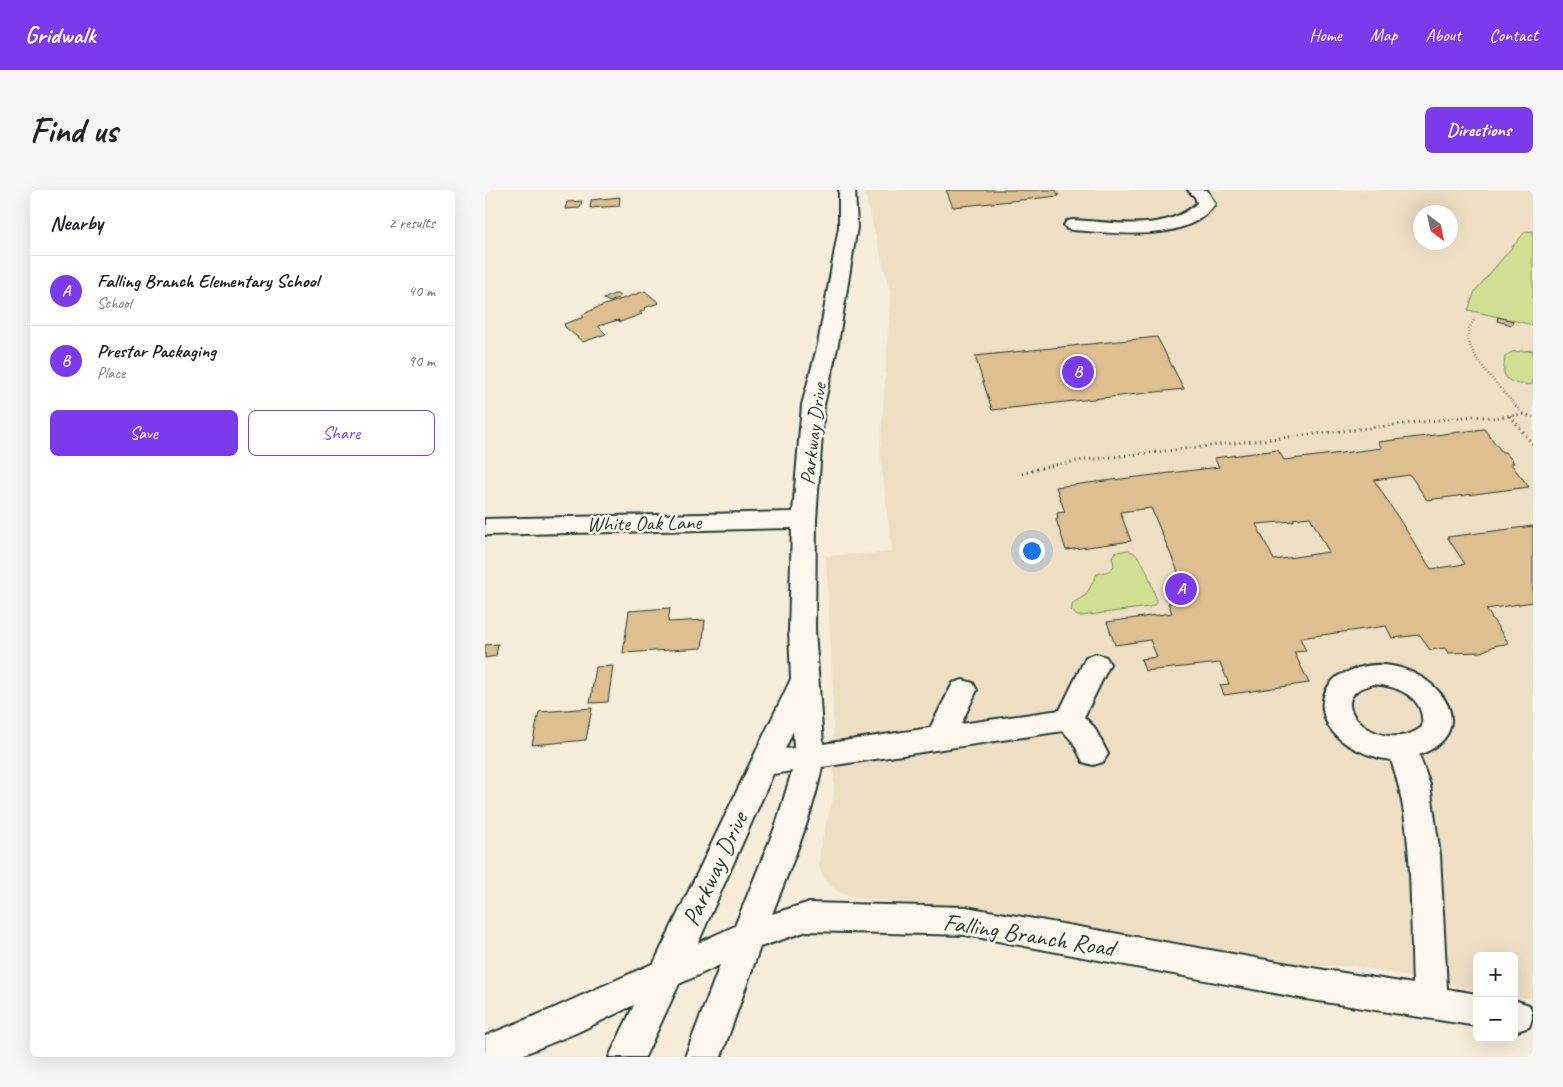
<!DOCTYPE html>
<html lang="en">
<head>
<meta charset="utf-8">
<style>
  :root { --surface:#fff; --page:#f6f6f6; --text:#202124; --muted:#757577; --line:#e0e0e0; --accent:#7c3aed }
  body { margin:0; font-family:Caveat,sans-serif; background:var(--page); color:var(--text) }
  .controls { position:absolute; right:15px; bottom:15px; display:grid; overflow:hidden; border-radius:8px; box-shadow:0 5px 20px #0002 }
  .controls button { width:45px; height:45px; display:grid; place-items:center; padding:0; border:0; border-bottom:1px solid var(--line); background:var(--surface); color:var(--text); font:25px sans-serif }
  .compass { position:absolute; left:928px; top:15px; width:45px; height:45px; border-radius:50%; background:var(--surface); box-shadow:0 5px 20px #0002; rotate:148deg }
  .you { position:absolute; left:546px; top:360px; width:18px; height:18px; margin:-12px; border:4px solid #fff; border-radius:50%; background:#1a73e8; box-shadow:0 0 0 8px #1a73e833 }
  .badge { display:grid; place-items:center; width:32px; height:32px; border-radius:50%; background:var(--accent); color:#fff; font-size:16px; font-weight:700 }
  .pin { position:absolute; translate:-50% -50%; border:2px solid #fff; box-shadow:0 1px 5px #0006 }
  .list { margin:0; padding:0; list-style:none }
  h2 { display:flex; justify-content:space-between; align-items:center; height:65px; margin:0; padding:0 20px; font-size:21px }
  h2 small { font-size:16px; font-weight:400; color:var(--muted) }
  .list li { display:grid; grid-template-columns:32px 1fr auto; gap:15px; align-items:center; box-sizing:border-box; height:70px; padding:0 20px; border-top:1px solid var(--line) }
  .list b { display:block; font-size:19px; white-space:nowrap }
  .list p { margin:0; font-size:16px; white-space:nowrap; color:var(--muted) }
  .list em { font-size:16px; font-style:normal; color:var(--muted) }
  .actions { display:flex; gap:10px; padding:15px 20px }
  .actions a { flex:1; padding:11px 0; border:1px solid var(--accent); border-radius:8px; text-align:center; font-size:18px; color:var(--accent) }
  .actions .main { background:var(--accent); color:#fff }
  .map { position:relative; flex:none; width:1048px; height:867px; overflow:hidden; border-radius:8px }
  header { display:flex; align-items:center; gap:30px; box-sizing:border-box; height:70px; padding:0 25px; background:var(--accent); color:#fff }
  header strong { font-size:24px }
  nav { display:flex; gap:28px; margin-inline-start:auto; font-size:18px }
  .intro { display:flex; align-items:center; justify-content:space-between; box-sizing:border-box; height:120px; padding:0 30px }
  h1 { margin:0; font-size:35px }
  .button { padding:12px 22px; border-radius:8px; background:var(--accent); color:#fff; font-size:18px; font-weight:700 }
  main { display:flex; gap:30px; padding:0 30px }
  aside { flex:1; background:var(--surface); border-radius:8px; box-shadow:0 5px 20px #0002 }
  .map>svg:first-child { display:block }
  .built { fill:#eedec4; fill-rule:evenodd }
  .green { fill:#d1df92; stroke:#788e63 }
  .building { fill:#ddbf90; stroke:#1f3d34; fill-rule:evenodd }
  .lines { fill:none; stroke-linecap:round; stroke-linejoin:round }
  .minor-casing { stroke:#1f3d34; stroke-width:4 }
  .path-far1 { stroke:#1f3d34; stroke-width:2.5; stroke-dasharray:0.5 2.5; stroke-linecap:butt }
  .path { stroke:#1f3d34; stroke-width:3; stroke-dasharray:1 4; stroke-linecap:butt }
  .minor { fill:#fbf7ec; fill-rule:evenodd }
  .labels { text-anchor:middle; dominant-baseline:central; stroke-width:5; stroke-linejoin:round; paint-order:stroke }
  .street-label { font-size:21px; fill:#1f3d34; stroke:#fbf7ec }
  .near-street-label { font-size:25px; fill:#1f3d34; stroke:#fbf7ec }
</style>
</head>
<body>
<header>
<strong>Gridwalk</strong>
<nav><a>Home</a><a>Map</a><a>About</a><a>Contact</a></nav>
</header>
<div class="intro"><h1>Find us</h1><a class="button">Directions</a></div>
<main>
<aside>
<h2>Nearby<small>2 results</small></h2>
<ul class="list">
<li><span class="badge">A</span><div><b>Falling Branch Elementary School</b><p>School</p></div><em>40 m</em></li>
<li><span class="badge">B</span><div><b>Prestar Packaging</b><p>Place</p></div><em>90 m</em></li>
</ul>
<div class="actions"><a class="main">Save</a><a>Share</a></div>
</aside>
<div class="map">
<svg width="1048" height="867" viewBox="0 0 1048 867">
  <rect width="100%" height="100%" fill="#f5ecda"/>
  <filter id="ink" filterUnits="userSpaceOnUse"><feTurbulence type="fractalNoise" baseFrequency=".02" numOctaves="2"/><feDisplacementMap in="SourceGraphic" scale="10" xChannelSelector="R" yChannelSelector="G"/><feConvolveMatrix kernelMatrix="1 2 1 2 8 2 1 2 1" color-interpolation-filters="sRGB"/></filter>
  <g filter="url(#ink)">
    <!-- built -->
    <path class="built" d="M379 0H1048V809L1029 807V766H992V800L869 776H829L791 772 571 731 497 719 373 708 355 703 341 692 334 677 335 659 349 605 348 498 341 366 407 362 395 262 406 104ZM936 22H966V52H936Z"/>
    <!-- green -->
    <path class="green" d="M1048 41V135L983 120 990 101 1040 42Z
      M1048 160V194C1038 195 1023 195 1019 183 1018 178 1020 171 1020 166L1027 162Z
      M643 360C660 366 665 392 671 408V414L664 417 596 426H592L586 420 588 413 601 405 612 384 624 381 629 376 627 367 630 362Z"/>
    <!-- building -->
    <path class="building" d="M461 0H571L574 6 468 17Z
      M135 7 134 16 105 18 106 10Z
      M97 11 95 18 80 19 82 12Z
      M160 101 174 113 159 118 161 119 155 122 157 124 135 132 133 130 113 136 121 144 98 152 80 137 79 134 99 127 97 125 111 118Z
      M129 104H132L135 106 134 108 125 112 119 109Z
      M1013 127 1028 131 1027 135 1012 131Z
      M672 147 699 199 507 220 490 166Z
      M999 239 1017 262H1020L1027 270 1029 273H1025L1044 297 942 310 925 285 889 290 946 379 980 374 962 347 1048 336V412L1001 419 1024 454 1012 455 996 462 963 463 960 458 945 460 935 445 907 448 901 436 815 448 821 461 809 462 824 493 739 505 735 495 744 494 735 473 660 481 656 469 672 467 665 450 630 455 622 432 687 423 683 413 705 410 666 318 635 322 646 351 581 360 571 329H573L572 323 580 322 571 297 734 277 729 268 793 260 799 270 897 258 893 252ZM825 327 844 362 789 370 771 334 809 331 808 329Z
      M185 418 183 432 220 430 217 458 138 463 144 421Z
      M13 454 11 466 0 468V455Z
      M128 476 123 512 105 513 111 477Z
      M107 518 101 550 47 555 54 522Z"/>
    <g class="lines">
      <defs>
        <path id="minor" d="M354 0H370L372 37 353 154 339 215 331 330 330 440 338 554 445 538 468 493 478 490 488 493 492 500 476 534 575 520 601 467 611 464 621 467 625 474 599 527 609 537 623 564 618 572 608 575 598 572 588 552 578 541 337 577C327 628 306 675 287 724L322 713 481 717 821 777 928 794C925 722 930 638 906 570 890 568 874 562 860 553 836 536 828 506 853 486 858 483 865 481 870 479 935 456 1010 537 934 565L945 595 955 665 962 799 992 804V836L821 809 481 745 322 741 275 757 236 867H200L235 775 194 794 160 867H124L149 815 91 843 32 867H0V846L67 819 169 773 306 489 304 440 307 338 0 345V329L308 322 317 215 333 154 354 37ZM888 494C913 496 941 507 937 537 900 566 844 520 873 500 877 497 884 496 888 494ZM308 541 309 558 300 559ZM307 581 291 635 250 736 213 753 288 584Z
          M703 0H722L730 14C702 54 630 43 588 40L582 39 579 35 582 31 588 30C628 32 681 43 712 13L710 7Z
          M1029 810 1044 815C1048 824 1048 828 1044 837L1029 842Z"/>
      </defs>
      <!-- minor casing -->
      <use href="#minor" class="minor-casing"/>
      <!-- path-far1 -->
      <path class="path-far1" d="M990 128C987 133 983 140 983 146 983 166 1023 206 1036 222"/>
      <!-- path -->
      <path class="path" d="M1038 224 1048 227
        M1025 226 1048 254
        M537 284 555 278 592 271 989 226 1009 228 1038 224 1035 221"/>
      <!-- minor -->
      <use href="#minor" class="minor"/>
    </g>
  </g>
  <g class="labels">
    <!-- street labels -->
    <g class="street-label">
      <text transform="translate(328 244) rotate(-83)">Parkway Drive</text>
      <text transform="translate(159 333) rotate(-1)">White Oak Lane</text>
    </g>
    <!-- near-street labels -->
    <g class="near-street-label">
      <text transform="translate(230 679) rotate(-65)">Parkway Drive</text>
      <text transform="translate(544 745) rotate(9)">Falling Branch Road</text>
    </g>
  </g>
</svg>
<div class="controls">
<button>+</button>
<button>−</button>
</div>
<svg class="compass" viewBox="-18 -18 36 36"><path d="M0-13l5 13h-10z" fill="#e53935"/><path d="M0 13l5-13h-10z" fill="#757577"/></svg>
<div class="you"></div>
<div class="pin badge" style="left:696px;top:399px">A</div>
<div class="pin badge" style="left:593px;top:182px">B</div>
</div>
</main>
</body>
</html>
